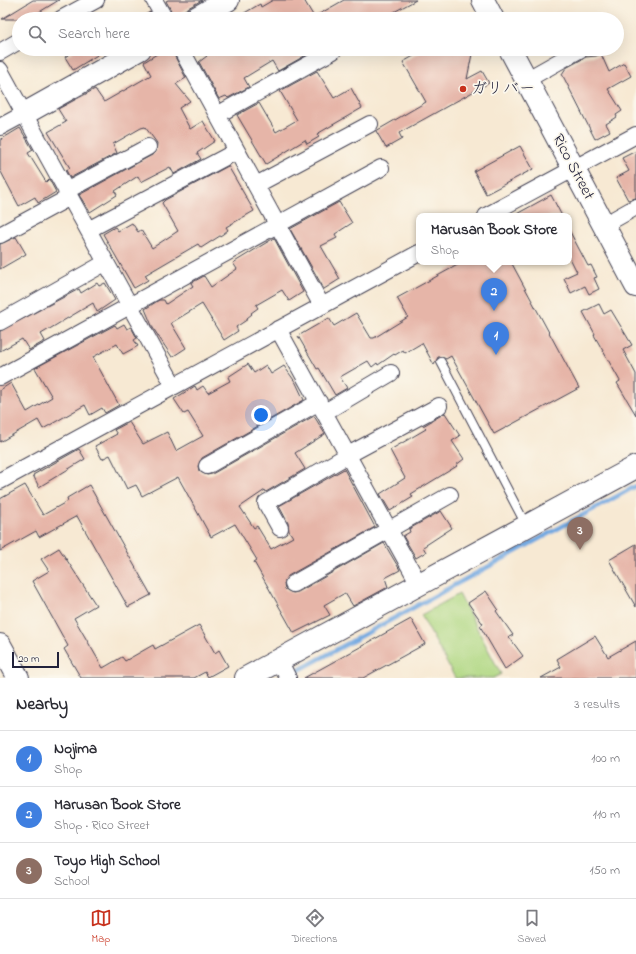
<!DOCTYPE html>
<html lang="en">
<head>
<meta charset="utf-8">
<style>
  :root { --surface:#fff; --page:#f2f2f3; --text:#2b2b33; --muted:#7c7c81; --line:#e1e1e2; --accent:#c8321e }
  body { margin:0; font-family:"Indie Flower","Klee One",sans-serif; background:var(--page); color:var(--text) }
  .scale { position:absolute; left:12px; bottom:10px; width:47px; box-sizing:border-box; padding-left:4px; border:2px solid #22223b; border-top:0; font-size:11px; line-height:14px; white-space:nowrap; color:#22223b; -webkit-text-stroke:3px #fbf7ec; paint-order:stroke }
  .you { position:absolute; left:261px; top:415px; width:14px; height:14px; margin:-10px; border:3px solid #fff; border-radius:50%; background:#1a73e8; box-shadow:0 0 0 6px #1a73e833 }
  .badge { display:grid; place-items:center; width:26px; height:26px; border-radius:50%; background:var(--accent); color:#fff; font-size:13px; font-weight:700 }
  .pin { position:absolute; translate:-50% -33px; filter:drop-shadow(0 1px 2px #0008) }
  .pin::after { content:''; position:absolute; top:21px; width:14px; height:12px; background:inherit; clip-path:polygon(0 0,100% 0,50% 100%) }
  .popup { position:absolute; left:416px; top:213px; width:156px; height:52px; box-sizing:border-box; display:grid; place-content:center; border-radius:8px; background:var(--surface); filter:drop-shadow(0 1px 3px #0005); font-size:13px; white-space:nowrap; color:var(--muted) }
  .popup b { font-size:15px; color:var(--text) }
  .popup::after { content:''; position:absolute; left:50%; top:100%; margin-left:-8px; border:8px solid transparent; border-top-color:var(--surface) }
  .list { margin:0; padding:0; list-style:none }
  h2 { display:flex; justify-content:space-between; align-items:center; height:52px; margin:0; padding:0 16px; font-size:17px }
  h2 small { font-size:13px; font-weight:400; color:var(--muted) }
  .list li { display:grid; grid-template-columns:26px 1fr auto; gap:12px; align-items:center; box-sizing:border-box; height:56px; padding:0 16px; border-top:1px solid var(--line) }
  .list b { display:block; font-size:15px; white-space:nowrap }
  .list p { margin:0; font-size:13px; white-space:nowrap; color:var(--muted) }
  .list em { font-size:13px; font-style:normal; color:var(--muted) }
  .icon { flex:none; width:22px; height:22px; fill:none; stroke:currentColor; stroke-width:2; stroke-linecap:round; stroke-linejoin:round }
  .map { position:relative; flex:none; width:636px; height:678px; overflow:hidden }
  .search { position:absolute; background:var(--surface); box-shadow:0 4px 16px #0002; left:12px; right:12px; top:12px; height:44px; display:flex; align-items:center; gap:10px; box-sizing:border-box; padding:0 14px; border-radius:22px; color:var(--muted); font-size:15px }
  .sheet { height:220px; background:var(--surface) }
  nav { display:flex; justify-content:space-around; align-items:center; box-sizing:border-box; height:56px; border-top:1px solid var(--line); background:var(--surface); font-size:11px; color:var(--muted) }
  nav a { display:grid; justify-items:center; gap:2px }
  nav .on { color:var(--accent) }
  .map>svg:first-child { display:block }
  .green { fill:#afd781; stroke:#687c5e }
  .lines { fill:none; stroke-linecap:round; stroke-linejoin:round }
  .stream { stroke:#73a9e1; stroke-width:4.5 }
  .building { fill:#e6b5a8 }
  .lane-casing { stroke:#424052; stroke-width:10 }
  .street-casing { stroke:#424052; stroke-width:18 }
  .secondary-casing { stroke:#424052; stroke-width:24 }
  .lane { stroke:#fff; stroke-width:8 }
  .street { stroke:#fff; stroke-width:16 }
  .secondary { stroke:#fff; stroke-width:22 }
  .poi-dot { fill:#c8321e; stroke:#fbf7ec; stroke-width:1.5 }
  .labels { text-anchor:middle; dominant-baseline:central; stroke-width:3.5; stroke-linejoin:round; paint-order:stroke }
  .poi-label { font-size:16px; fill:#22223b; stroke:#fbf7ec; text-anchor:start }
  .street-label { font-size:16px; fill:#22223b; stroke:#fbf7ec }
</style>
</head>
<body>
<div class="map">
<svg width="636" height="678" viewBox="0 0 636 678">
  <rect width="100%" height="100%" fill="#fbf7ec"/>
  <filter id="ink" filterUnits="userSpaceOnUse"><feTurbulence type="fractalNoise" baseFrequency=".025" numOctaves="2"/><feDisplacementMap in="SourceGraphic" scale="8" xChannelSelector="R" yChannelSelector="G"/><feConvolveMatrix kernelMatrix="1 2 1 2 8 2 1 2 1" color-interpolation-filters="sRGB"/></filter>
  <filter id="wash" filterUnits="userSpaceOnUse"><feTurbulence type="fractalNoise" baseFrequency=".012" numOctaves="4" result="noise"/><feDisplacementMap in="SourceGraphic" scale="16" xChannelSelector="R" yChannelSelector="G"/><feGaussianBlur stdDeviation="0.9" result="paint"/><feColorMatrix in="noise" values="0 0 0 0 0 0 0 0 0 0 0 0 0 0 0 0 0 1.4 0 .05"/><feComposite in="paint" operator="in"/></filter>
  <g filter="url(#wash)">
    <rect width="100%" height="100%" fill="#f7e9d3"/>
    <!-- green -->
    <path class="green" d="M459 594 501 674 493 678H455L421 615Z"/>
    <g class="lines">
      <!-- stream -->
      <path class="stream" d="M290 675 636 486"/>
    </g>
    <g id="blocks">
      <!-- building -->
      <path class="building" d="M33 0H59L28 19H2Z
        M168 0H202L174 16 166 1Z
        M273 0H304L314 17 344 0H416L381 19H234L260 4 261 7Z
        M150 12 154 19H138Z
        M77 49H107L73 70 65 57Z
        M165 49H171L186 78 176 84 190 101 179 108 190 129 203 121 215 141 197 153 201 159 174 174 170 167 141 182 138 176 115 191 117 195 90 212 79 195 152 155 156 152 157 143 145 127 141 128 113 144 117 153 70 178 66 170 70 168 48 132 66 122 58 109 95 89 104 102 151 75 144 62Z
        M202 49H304L308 54 278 71 272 61 244 78 249 87 228 98 226 96 219 99 199 62 207 56Z
        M426 49H473L467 79 482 71 489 83 399 133 402 139 386 148 376 131 426 102 403 62Z
        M601 54 609 72 624 63 631 76 608 89 622 111 616 115 617 117 606 124 610 131 595 139 562 74 566 68 586 57 596 56Z
        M317 71 334 98 351 88 362 108 317 134 319 137 307 144 305 140 266 164 237 115 259 103 276 132 297 120 280 91Z
        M20 128 33 150 28 153 46 182 49 179 56 192 38 203 35 197 19 206 0 170V140Z
        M520 146 533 169 486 194 474 171Z
        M636 151V198L628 200 616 178 629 171 622 158Z
        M228 166 254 211 226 227 228 230 223 234 201 248 198 244 145 275 148 280 134 288 103 234 115 227 118 231 132 223 138 232 141 230 152 248 178 231 162 203 165 200Z
        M551 195 562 216H513L544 199Z
        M339 202 352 223 335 234 337 238 321 246 340 279 324 289 290 229Z
        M569 230 588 266 591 265 597 277 594 278 599 289 589 294 585 286 571 293 564 278 577 272 569 256Z
        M16 237 26 254 0 269V244Z
        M274 238 303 292 289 301 282 290 256 305 258 308 251 313 252 314 247 318 248 319 236 327 238 331 224 340 202 304 171 323 186 348 172 357 153 328 145 309 159 300H164L166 304 193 286 191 283 204 276 211 287 237 269 233 263Z
        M463 262H511L579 388 494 434 451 356 446 359 442 357H438L434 365 422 343 405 353 403 350 395 355 394 354 378 365 377 363 372 367 368 361 340 377 347 388 335 395 319 368 317 369 298 336 329 318 334 326 356 313 371 338H374L408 317 397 298Z
        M97 283 99 286 105 283 115 300 97 312 93 303 41 334 45 341 29 350 22 339 0 351V331L79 289 81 293Z
        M599 304 604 314 611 310 632 345 623 350 636 374V415L617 383 620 381 594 335 595 334 583 312Z
        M124 324 127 329 131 327 137 338 134 340 138 346 123 354 117 344 93 357 119 405 105 413 102 408 90 415 85 405 43 429 38 420 0 442V390L11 383 27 412 52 397 35 368 115 325 117 328Z
        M248 364 254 373 266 365 271 374 284 366 296 383 304 400 202 458 198 466 199 471 207 475 212 474 314 416 325 434 295 453 305 469 266 492 265 490 240 507 254 528 257 526 271 549 293 537 289 531 288 523 279 506 344 469 375 527 288 576 284 584 285 589 293 593 298 592 384 543 400 570 385 578 388 587 353 606 345 593 324 605 330 615 294 633 254 562 257 560 235 524 211 537 178 477 142 496 136 485 127 489 110 455 102 459 95 446 117 434 114 430 129 422 143 444 167 432 176 451 203 436 188 412 184 414 174 399 195 386 197 390 203 386 208 393 230 381 228 377Z
        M445 413 460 436 452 441 464 459 456 465 457 466 411 494 413 497 390 511 380 494 405 478 390 450 426 429 423 426Z
        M79 449 85 459 39 487 33 475Z
        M25 485 43 515 68 501 67 498 89 485 151 595 128 607 77 516 39 537 36 531 0 551V499Z
        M441 511 452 528 423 547 426 552 416 558 403 536 410 532 409 529Z
        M636 544V607L609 560Z
        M59 548 96 605 74 618 103 668 122 657 125 661 153 645 155 649 199 625 215 653 219 650 228 666 208 677 205 672 194 678H81L64 649 68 646 32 581 49 571 41 559Z
        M486 591 498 609 496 611 513 635 509 637 523 656 505 669 480 626 483 624 468 603Z
        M411 619 425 644 363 678H304Z
        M595 636 608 657 636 641V678H541L561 667 557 659Z"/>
    </g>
  </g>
  <g filter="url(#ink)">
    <use href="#blocks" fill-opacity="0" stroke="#424052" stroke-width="1"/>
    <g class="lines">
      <defs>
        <path id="lane" d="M441 362 526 525"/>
        <path id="street" d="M154 0 165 19
          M61 19 96 0
          M181 49 322 306
          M0 52 19 41
          M0 70 174 386
          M526 80 581 49
          M217 115 333 51
          M0 127 24 114
          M256 185 370 124
          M66 191 148 147
          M486 216 636 135
          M604 225 636 207
          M88 230 237 151
          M0 235 70 197
          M0 322 105 263
          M278 329 419 584
          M0 377 381 168
          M325 412 391 373
          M207 466 319 402
          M0 481 419 253
          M280 528 266 503 348 455 439 406
          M293 584 450 495
          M279 660 288 678"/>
        <path id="secondary" d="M483 0 493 19
          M194 19 228 0
          M510 49 636 286
          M24 114 140 49
          M0 645 18 678
          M246 678 636 467"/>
      </defs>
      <!-- lane casing -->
      <use href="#lane" class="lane-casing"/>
      <!-- street casing -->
      <use href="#street" class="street-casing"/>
      <!-- secondary casing -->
      <use href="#secondary" class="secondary-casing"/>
      <!-- lane -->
      <use href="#lane" class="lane"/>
      <!-- street -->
      <use href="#street" class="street"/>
      <!-- secondary -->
      <use href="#secondary" class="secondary"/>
    </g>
  </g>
  <!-- markers -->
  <circle class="poi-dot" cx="463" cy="89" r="4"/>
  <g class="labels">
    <!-- poi labels -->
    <g class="poi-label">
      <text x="471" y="89">ガリバー</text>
    </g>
    <!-- street labels -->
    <g class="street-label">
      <text transform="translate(573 167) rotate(62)">Rico Street</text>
    </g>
  </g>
</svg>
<div class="scale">20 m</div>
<div class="you"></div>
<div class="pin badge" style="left:496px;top:355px;background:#3f7fe0">1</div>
<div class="pin badge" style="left:494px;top:311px;background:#3f7fe0">2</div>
<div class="popup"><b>Marusan Book Store</b>Shop</div>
<div class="pin badge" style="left:580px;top:550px;background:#8d6e63">3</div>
<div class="search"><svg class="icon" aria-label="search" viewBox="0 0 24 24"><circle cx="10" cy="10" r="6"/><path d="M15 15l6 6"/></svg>Search here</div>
</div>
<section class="sheet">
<h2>Nearby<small>3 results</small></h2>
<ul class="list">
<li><span class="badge" style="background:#3f7fe0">1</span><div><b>Nojima</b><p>Shop</p></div><em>100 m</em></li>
<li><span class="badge" style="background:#3f7fe0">2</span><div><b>Marusan Book Store</b><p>Shop · Rico Street</p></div><em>110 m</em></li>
<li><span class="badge" style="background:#8d6e63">3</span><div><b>Toyo High School</b><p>School</p></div><em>150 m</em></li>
</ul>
</section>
<nav>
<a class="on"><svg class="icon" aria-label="map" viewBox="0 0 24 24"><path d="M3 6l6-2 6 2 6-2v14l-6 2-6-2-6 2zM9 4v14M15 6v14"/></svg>Map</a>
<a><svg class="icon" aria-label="directions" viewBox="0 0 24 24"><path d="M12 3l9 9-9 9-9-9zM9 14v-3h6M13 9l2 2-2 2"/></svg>Directions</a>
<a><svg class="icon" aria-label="saved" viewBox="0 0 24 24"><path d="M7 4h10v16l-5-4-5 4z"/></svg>Saved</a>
</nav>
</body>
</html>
